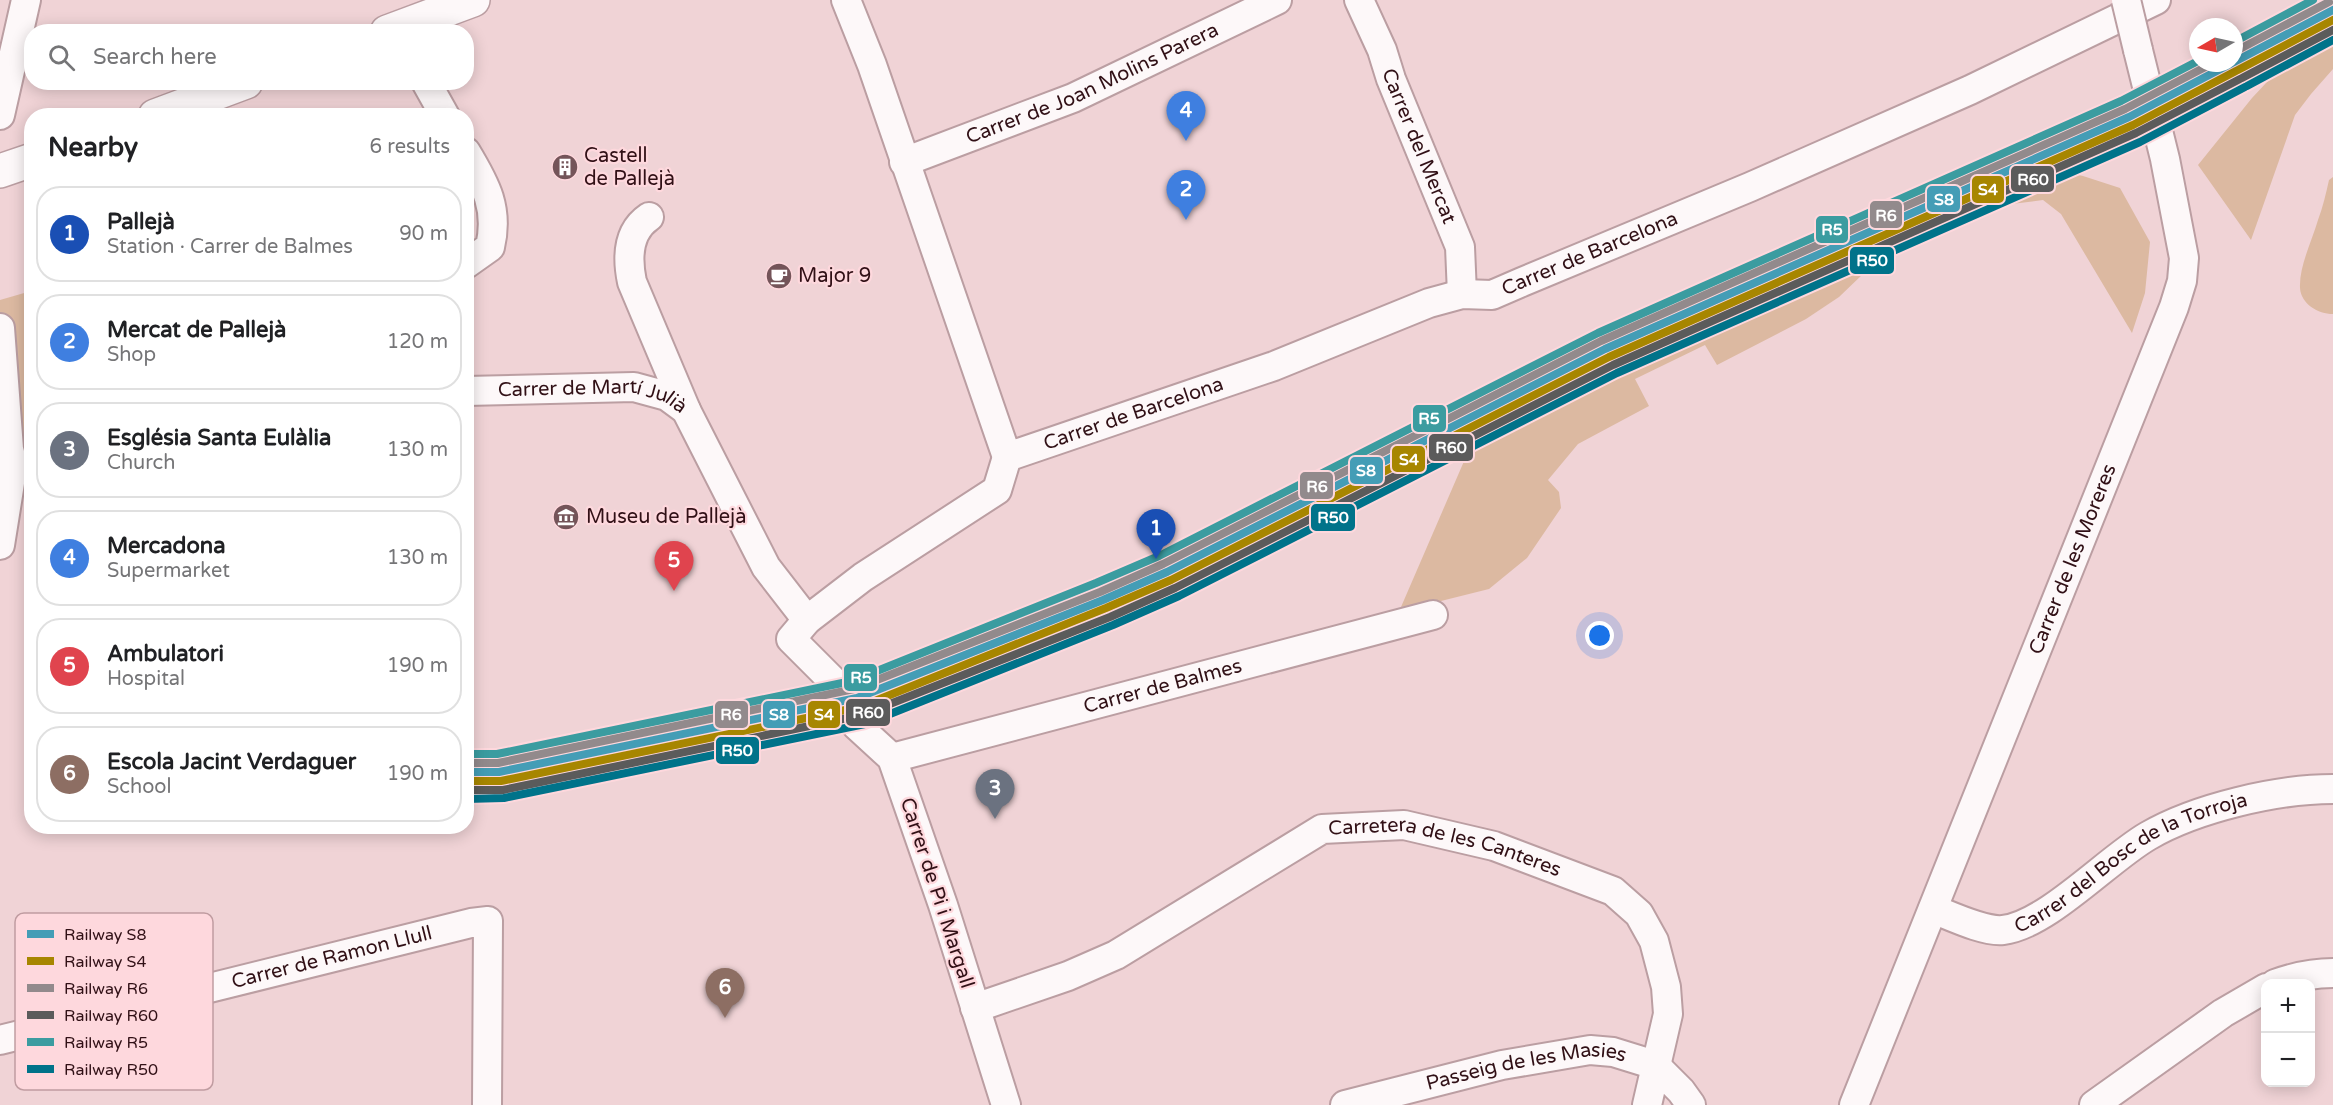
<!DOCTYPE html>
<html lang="en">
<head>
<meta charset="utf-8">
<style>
  :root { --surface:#fff; --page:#f2f2f2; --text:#202124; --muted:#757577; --line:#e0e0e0; --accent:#ea580c }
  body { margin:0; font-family:"Varela Round",sans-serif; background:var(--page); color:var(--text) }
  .controls { position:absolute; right:18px; bottom:18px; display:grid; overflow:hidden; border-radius:12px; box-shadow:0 3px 15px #0003 }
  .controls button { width:54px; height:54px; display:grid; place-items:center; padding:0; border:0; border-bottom:2px solid var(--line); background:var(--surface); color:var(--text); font:30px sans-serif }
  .compass { position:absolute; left:2189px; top:18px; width:54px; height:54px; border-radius:50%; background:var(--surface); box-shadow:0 3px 15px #0003; rotate:261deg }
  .you { position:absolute; left:1600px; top:636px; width:21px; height:21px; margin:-15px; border:4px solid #fff; border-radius:50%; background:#1a73e8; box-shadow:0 0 0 9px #1a73e833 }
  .badge { display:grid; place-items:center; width:39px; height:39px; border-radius:50%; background:var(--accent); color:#fff; font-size:20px; font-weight:700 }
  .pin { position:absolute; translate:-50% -50px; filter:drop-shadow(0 2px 3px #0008) }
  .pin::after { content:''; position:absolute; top:32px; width:21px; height:18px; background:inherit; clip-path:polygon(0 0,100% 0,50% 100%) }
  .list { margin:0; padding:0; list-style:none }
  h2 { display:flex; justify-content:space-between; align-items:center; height:78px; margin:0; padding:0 24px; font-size:26px }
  h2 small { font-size:20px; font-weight:400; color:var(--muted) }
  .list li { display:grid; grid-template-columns:39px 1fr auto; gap:18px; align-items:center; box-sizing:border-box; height:96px; margin:0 12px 12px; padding:0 12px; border:2px solid var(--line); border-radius:24px }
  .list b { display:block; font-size:22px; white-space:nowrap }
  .list p { margin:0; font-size:20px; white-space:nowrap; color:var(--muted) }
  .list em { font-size:20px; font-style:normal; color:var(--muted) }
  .icon { flex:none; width:33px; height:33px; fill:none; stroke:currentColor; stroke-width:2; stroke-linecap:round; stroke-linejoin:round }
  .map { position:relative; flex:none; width:2333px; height:1105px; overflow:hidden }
  .search { position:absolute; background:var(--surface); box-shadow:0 3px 15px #0003; left:24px; top:24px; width:450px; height:66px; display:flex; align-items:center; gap:15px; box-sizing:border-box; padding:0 21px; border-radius:24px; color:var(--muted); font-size:22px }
  .panel { position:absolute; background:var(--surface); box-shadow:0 3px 15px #0003; left:24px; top:108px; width:450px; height:726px; border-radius:24px }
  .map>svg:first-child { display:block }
  .green { fill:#dcb9a1 }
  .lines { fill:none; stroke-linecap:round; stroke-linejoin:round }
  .street-casing { stroke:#bb9ea2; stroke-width:32 }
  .secondary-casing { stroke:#bb9ea2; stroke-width:36 }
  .street { stroke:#fdf8f9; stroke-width:28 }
  .secondary { stroke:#fdf8f9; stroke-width:33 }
  .street-bridge-casing { stroke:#bb9ea2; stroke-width:32; stroke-linecap:butt }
  .street-bridge { stroke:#fdf8f9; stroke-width:28 }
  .rail-1-casing { stroke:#fed8dd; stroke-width:12 }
  .rail-2-casing { stroke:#fed8dd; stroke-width:12 }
  .rail-3-casing { stroke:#fed8dd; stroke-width:12 }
  .rail-4-casing { stroke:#fed8dd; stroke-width:12 }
  .rail-5-casing { stroke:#fed8dd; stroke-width:12 }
  .rail-6-casing { stroke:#fed8dd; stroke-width:12 }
  .rail-1 { stroke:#449db6; stroke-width:8 }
  .rail-2 { stroke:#a78600; stroke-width:8 }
  .rail-3 { stroke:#928a8c; stroke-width:8 }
  .rail-4 { stroke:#5b5b5b; stroke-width:8 }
  .rail-5 { stroke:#3b9ca0; stroke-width:8 }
  .rail-6 { stroke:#00738a; stroke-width:8 }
  .labels { text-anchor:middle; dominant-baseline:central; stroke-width:4.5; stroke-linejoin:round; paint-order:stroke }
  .street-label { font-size:20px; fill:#311016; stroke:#fed8dd }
  .poi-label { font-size:20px; fill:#311016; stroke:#fed8dd; text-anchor:start }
  .key { fill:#fed8dd; stroke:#c09ca1; stroke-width:1.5 }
  .key-label { font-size:16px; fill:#311016 }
  .line-badge { stroke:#fed8dd; stroke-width:2 }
  .badge-label { font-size:16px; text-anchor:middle; font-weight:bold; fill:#fff }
</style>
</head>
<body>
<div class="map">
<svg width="2333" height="1105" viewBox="0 0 2333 1105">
  <rect width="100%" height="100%" fill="#f0d3d6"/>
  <!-- green -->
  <path class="green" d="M2333 6V69L2311 94 2295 115 2251 240 2198 165 2252 98 2297 50Z
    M2047 168 2083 176 2120 188 2150 242 2145 293 2132 333 2061 214 2043 200 1988 207 1906 238 1888 250 1839 297 1806 319 1717 365 1705 345 1635 379 1649 406 1578 444 1548 480 1559 492 1561 508 1527 558 1489 589 1433 603 1401 607 1484 415 1690 314 1987 179 2016 169Z
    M2333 177V314C2318 314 2301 304 2300 288 2299 266 2312 241 2318 220 2323 207 2326 193 2329 180Z
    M31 291V445L9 449 0 328V300Z"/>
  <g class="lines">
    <defs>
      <g id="street">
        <path d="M846 0 872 65 1007 457"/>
        <path id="s1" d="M1359 0 1382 50 1391 79 1460 247 1462 294"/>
        <path d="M426 82 445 116"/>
        <path d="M0 115 26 0"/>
        <path d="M466 152C486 185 499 209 490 247L466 264"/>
        <path id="s2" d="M904 162 1073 98 1277 0"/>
        <path d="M649 217C627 232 627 258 632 282L686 410"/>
        <path d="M0 328 9 449 13 464 0 545"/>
        <path id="s3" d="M466 391 634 387 667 396 686 410 766 567 807 620"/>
        <path id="s4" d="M892 758 1433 615"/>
        <path id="s5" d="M1933 909C1951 916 1984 932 2003 930 2047 925 2108 859 2148 836 2196 808 2277 789 2333 789"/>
        <path d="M2275 984C2294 977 2312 973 2333 973"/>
        <path id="s6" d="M975 1008 1068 976 1116 955 1322 829 1404 825 1494 846 1613 891 1639 914 1654 941 1666 987 1668 1014 1647 1105"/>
        <path id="s7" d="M0 1040 471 923 488 921 487 1105"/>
        <path id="s8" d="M1006 1105 943 905 892 758 856 725 847 695 791 639 807 620 863 577 997 490 1007 457 1274 366 1429 303 1462 294 1492 295 1522 282 1750 187 1970 90 2156 0"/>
        <path id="s9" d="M1345 1105 1502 1065 1590 1050 1613 1052 1655 1065 1681 1091 1691 1105"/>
        <path id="s10" d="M1854 1105 2174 307 2182 281 2184 258 2165 159 2138 50"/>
        <path d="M2094 1105 2223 1013 2266 988"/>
      </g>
      <path id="secondary" d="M387 32 473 0
        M155 116 246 82
        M0 171 32 160"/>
    </defs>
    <!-- street casing -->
    <use href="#street" class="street-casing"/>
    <!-- secondary casing -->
    <use href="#secondary" class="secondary-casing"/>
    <!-- street -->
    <use href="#street" class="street"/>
    <!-- secondary -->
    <use href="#secondary" class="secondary"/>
    <defs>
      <path id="street-bridge" d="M2126 0 2138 50"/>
    </defs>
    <!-- street-bridge casing -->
    <use href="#street-bridge" class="street-bridge-casing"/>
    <!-- street-bridge -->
    <use href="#street-bridge" class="street-bridge"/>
    <defs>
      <path id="rail-1" d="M2234 62 2333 10
        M466 772H499L857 698 1103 600 1167 572 1605 349 2129 117 2232 63"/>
      <path id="rail-2" d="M2238 70 2333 20
        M466 781H501L860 707 1106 608 1171 580 1609 357 2133 125 2236 71"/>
      <path id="rail-3" d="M2234 52 2329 2
        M466 763H498L854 689 1100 592 1163 564 1601 341 2125 109 2213 63"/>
      <path id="rail-4" d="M2242 78 2333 30
        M466 790H503L862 715 1110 617 1175 588 1613 365 2136 133 2240 79"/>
      <path id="rail-5" d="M2234 42 2313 0
        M466 754H497L852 681 1096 583 1159 556 1598 333 2121 101 2198 61"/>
      <path id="rail-6" d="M2247 86 2333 40
        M466 799 504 798 865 724 1113 625 1179 596 1617 373 2140 142 2245 87"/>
    </defs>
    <!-- rail-1 casing -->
    <use href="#rail-1" class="rail-1-casing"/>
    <!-- rail-2 casing -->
    <use href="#rail-2" class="rail-2-casing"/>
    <!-- rail-3 casing -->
    <use href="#rail-3" class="rail-3-casing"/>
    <!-- rail-4 casing -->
    <use href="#rail-4" class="rail-4-casing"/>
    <!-- rail-5 casing -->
    <use href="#rail-5" class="rail-5-casing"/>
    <!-- rail-6 casing -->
    <use href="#rail-6" class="rail-6-casing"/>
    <!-- rail-1 -->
    <use href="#rail-1" class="rail-1"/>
    <!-- rail-2 -->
    <use href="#rail-2" class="rail-2"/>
    <!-- rail-3 -->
    <use href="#rail-3" class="rail-3"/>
    <!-- rail-4 -->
    <use href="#rail-4" class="rail-4"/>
    <!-- rail-5 -->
    <use href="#rail-5" class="rail-5"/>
    <!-- rail-6 -->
    <use href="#rail-6" class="rail-6"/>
  </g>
  <!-- icons -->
  <defs>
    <symbol id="building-disc" viewBox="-11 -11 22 22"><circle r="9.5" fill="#745459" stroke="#fed8dd"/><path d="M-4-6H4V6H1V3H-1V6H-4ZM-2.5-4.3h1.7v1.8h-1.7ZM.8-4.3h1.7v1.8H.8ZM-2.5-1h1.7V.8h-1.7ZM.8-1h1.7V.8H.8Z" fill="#fff"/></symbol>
    <symbol id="cafe-disc" viewBox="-11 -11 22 22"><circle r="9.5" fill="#745459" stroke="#fed8dd"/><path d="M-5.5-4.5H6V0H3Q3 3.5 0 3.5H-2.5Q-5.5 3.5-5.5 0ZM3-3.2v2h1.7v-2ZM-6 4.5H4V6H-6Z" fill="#fff"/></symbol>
    <symbol id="museum-disc" viewBox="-11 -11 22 22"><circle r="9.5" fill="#745459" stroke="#fed8dd"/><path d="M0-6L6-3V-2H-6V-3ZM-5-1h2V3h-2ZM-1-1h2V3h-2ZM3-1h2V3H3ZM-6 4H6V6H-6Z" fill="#fff"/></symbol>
  </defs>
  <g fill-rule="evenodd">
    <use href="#building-disc" x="550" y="152" width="30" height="30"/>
    <use href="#cafe-disc" x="764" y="261" width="30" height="30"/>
    <use href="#museum-disc" x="551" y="502" width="30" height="30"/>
  </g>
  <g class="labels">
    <!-- street labels -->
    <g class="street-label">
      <text stroke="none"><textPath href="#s2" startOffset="204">Carrer de Joan Molins Parera</textPath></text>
      <text stroke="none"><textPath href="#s1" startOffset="158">Carrer del Mercat</textPath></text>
      <text stroke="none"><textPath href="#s8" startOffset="1434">Carrer de Barcelona</textPath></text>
      <text stroke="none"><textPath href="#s3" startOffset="128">Carrer de Martí Julià</textPath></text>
      <text stroke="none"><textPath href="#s8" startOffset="948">Carrer de Barcelona</textPath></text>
      <text stroke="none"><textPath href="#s10" startOffset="588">Carrer de les Moreres</textPath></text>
      <text stroke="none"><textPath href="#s4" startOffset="280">Carrer de Balmes</textPath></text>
      <text stroke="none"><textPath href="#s6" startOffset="518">Carretera de les Canteres</textPath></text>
      <text stroke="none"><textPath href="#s5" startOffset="220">Carrer del Bosc de la Torroja</textPath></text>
      <text transform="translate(937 893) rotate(72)">Carrer de Pi i Margall</text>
      <text stroke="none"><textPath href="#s7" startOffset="342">Carrer de Ramon Llull</textPath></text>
      <text stroke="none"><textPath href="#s9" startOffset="186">Passeig de les Masies</textPath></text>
    </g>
    <!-- poi labels -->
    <g class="poi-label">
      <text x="584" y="156">Castell<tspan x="584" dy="23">de Pallejà</tspan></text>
      <text x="798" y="276">Major 9</text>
      <text x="586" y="517">Museu de Pallejà</text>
    </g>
  </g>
  <!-- legend -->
  <rect x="15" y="913" width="198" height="177" rx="9" class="key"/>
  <rect x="27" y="930" width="27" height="8" fill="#449db6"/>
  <rect x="27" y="957" width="27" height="8" fill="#a78600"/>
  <rect x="27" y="984" width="27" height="8" fill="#928a8c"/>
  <rect x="27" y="1011" width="27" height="8" fill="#5b5b5b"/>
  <rect x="27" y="1038" width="27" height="8" fill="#3b9ca0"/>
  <rect x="27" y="1065" width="27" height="8" fill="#00738a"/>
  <g class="key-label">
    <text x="64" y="940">Railway S8</text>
    <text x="64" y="967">Railway S4</text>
    <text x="64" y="994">Railway R6</text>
    <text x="64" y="1021">Railway R60</text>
    <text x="64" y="1048">Railway R5</text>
    <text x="64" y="1075">Railway R50</text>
  </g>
  <g class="line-badge">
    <rect x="2010" y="165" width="45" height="28" rx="6" fill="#5b5b5b"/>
    <rect x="1971" y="175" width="34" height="29" rx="6" fill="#a78600"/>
    <rect x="1926" y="185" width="35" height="28" rx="6" fill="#449db6"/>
    <rect x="1869" y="200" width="34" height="29" rx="6" fill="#928a8c"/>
    <rect x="1815" y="215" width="34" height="29" rx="6" fill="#3b9ca0"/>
    <rect x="1849" y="246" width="46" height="29" rx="6" fill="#00738a"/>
    <rect x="1412" y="404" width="35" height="29" rx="6" fill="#3b9ca0"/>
    <rect x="1428" y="433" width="46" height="29" rx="6" fill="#5b5b5b"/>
    <rect x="1391" y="445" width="35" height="28" rx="6" fill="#a78600"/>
    <rect x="1349" y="456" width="35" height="29" rx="6" fill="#449db6"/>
    <rect x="1299" y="471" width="35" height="29" rx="6" fill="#928a8c"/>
    <rect x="1310" y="503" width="46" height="29" rx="6" fill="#00738a"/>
    <rect x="843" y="663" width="35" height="29" rx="6" fill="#3b9ca0"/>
    <rect x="845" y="698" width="46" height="29" rx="6" fill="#5b5b5b"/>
    <rect x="762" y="700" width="34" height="29" rx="6" fill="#449db6"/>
    <rect x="807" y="700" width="34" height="29" rx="6" fill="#a78600"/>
    <rect x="714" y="700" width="35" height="29" rx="6" fill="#928a8c"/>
    <rect x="715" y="736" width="45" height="29" rx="6" fill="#00738a"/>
  </g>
  <g class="badge-label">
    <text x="2033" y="185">R60</text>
    <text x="1988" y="195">S4</text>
    <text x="1944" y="205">S8</text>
    <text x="1886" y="221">R6</text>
    <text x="1832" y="235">R5</text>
    <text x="1872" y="266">R50</text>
    <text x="1429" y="424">R5</text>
    <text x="1451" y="453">R60</text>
    <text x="1409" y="465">S4</text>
    <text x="1366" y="476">S8</text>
    <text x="1317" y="492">R6</text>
    <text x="1333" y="523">R50</text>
    <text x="861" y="683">R5</text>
    <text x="868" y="718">R60</text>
    <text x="779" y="720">S8</text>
    <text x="824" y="720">S4</text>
    <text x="731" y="720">R6</text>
    <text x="737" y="756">R50</text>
  </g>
</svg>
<div class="controls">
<button>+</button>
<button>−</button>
</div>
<svg class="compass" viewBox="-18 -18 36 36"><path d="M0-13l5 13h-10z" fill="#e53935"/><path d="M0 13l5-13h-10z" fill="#757577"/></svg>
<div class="you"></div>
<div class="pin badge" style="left:1156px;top:559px;background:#1a4fb4">1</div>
<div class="pin badge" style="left:1186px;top:220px;background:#3f7fe0">2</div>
<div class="pin badge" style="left:995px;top:819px;background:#6b7280">3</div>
<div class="pin badge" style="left:1186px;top:141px;background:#3f7fe0">4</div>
<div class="pin badge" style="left:674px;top:591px;background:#e0444e">5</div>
<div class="pin badge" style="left:725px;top:1018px;background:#8d6e63">6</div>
<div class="search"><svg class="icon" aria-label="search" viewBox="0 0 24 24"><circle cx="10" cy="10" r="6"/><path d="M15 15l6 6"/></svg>Search here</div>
<section class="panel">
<h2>Nearby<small>6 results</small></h2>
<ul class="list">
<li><span class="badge" style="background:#1a4fb4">1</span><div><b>Pallejà</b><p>Station · Carrer de Balmes</p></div><em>90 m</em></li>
<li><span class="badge" style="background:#3f7fe0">2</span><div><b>Mercat de Pallejà</b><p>Shop</p></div><em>120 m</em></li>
<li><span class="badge" style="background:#6b7280">3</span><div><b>Església Santa Eulàlia</b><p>Church</p></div><em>130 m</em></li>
<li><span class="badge" style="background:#3f7fe0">4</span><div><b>Mercadona</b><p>Supermarket</p></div><em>130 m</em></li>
<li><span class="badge" style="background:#e0444e">5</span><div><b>Ambulatori</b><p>Hospital</p></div><em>190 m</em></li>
<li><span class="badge" style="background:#8d6e63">6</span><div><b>Escola Jacint Verdaguer</b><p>School</p></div><em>190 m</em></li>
</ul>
</section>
</div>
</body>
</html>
